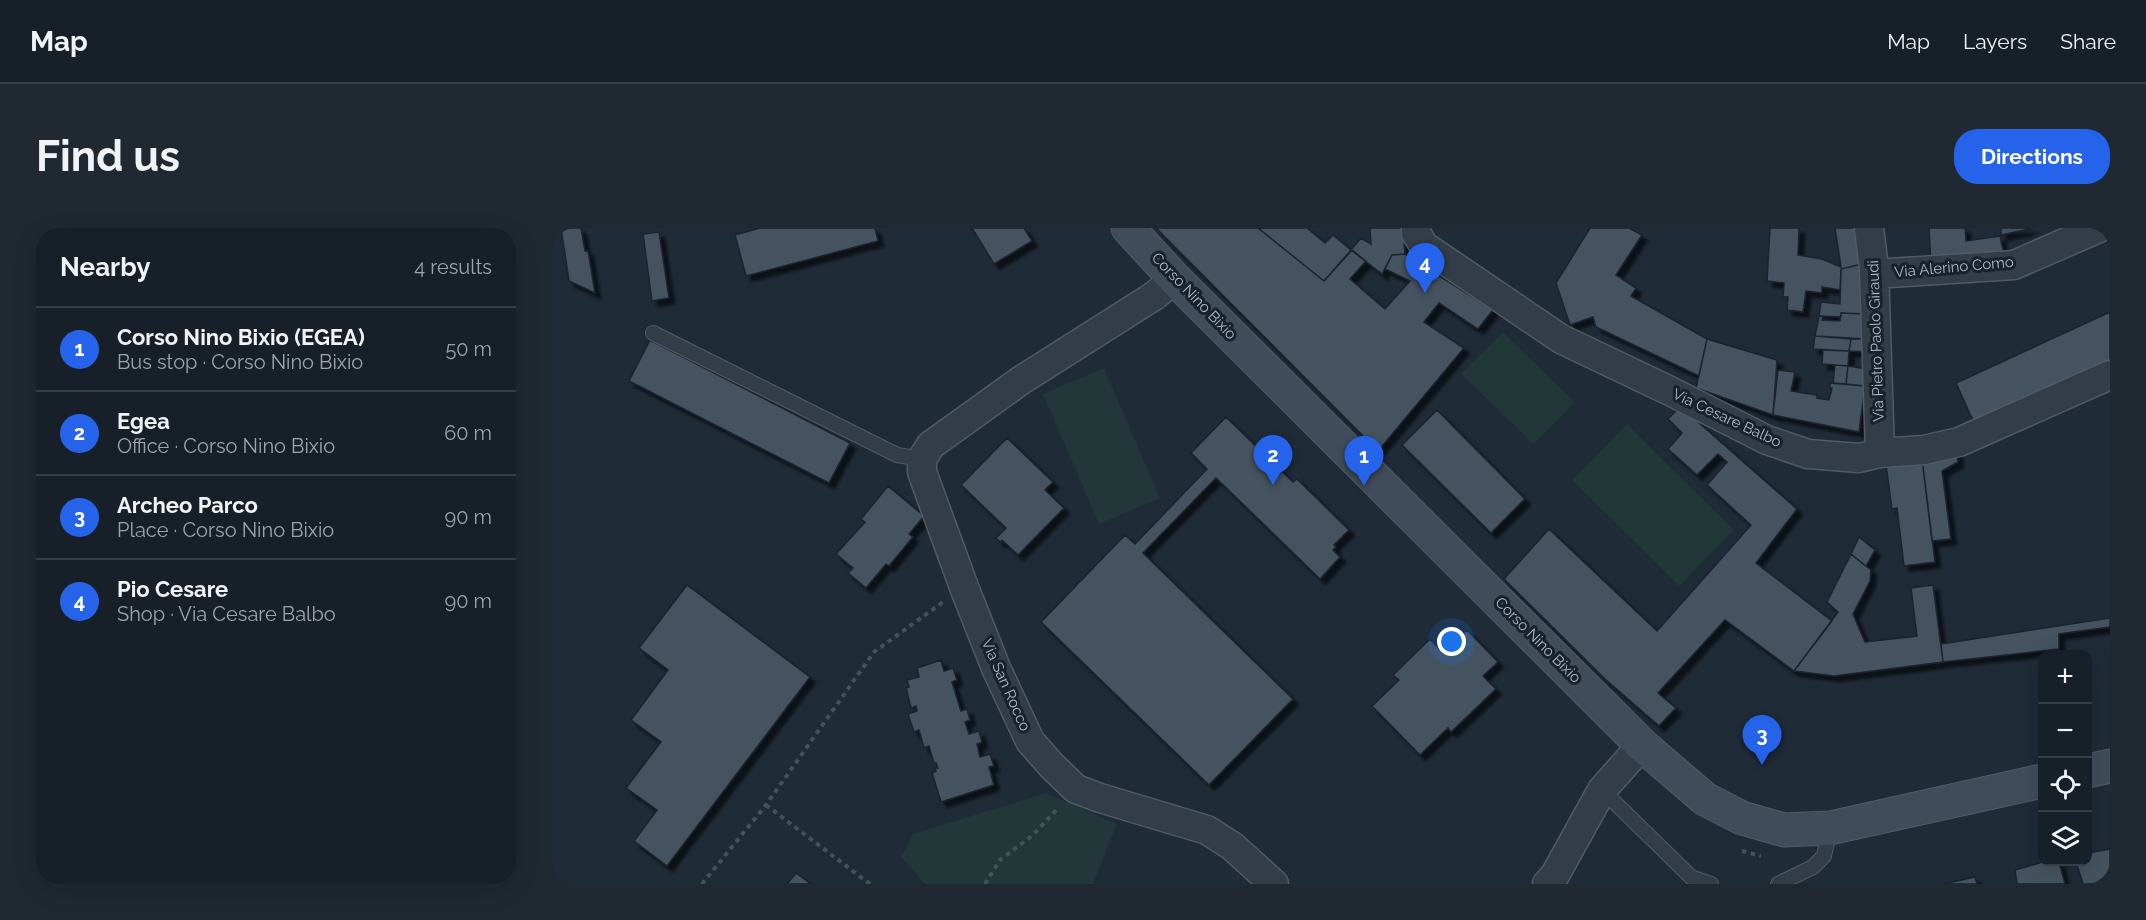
<!DOCTYPE html>
<html lang="en">
<head>
<meta charset="utf-8">
<style>
  :root { --surface:#172029; --page:#202831; --text:#f1f3f6; --muted:#9ea3a8; --line:#363e46; --accent:#2563eb }
  body { margin:0; font-family:Raleway,sans-serif; background:var(--page); color:var(--text) }
  .controls { position:absolute; right:18px; bottom:18px; display:grid; overflow:hidden; border-radius:12px; box-shadow:0 6px 24px #0002 }
  .controls button { width:54px; height:54px; display:grid; place-items:center; padding:0; border:0; border-bottom:2px solid var(--line); background:var(--surface); color:var(--text); font:30px sans-serif }
  .you { position:absolute; left:900px; top:414px; width:21px; height:21px; margin:-15px; border:4px solid #fff; border-radius:50%; background:#1a73e8; box-shadow:0 0 0 9px #1a73e833 }
  .badge { display:grid; place-items:center; width:39px; height:39px; border-radius:50%; background:var(--accent); color:#fff; font-size:20px; font-weight:700 }
  .pin { position:absolute; translate:-50% -50px; filter:drop-shadow(0 2px 3px #0008) }
  .pin::after { content:''; position:absolute; top:32px; width:21px; height:18px; background:inherit; clip-path:polygon(0 0,100% 0,50% 100%) }
  .list { margin:0; padding:0; list-style:none }
  h2 { display:flex; justify-content:space-between; align-items:center; height:78px; margin:0; padding:0 24px; font-size:26px }
  h2 small { font-size:20px; font-weight:400; color:var(--muted) }
  .list li { display:grid; grid-template-columns:39px 1fr auto; gap:18px; align-items:center; box-sizing:border-box; height:84px; padding:0 24px; border-top:2px solid var(--line) }
  .list b { display:block; font-size:22px; white-space:nowrap }
  .list p { margin:0; font-size:20px; white-space:nowrap; color:var(--muted) }
  .list em { font-size:20px; font-style:normal; color:var(--muted) }
  .icon { flex:none; width:33px; height:33px; fill:none; stroke:currentColor; stroke-width:2; stroke-linecap:round; stroke-linejoin:round }
  .map { position:relative; flex:none; width:1558px; height:656px; overflow:hidden; border-radius:24px }
  header { display:flex; align-items:center; gap:36px; box-sizing:border-box; height:84px; padding:0 30px; background:var(--surface); border-bottom:2px solid var(--line) }
  header strong { font-size:28px }
  nav { display:flex; gap:33px; margin-inline-start:auto; font-size:21px }
  .intro { display:flex; align-items:center; justify-content:space-between; box-sizing:border-box; height:144px; padding:0 36px }
  h1 { margin:0; font-size:42px }
  .button { padding:15px 27px; border-radius:24px; background:var(--accent); color:#fff; font-size:21px; font-weight:700 }
  main { display:flex; gap:36px; padding:0 36px }
  aside { flex:1; background:var(--surface); border-radius:24px; box-shadow:0 6px 24px #0002 }
  .map>svg:first-child { display:block }
  .green { fill:#213738 }
  .building { fill:#455261; stroke:#1a242e; stroke-width:1.5; filter:url(#shadow) }
  .lines { fill:none; stroke-linecap:round; stroke-linejoin:round }
  .lane-casing { stroke:#505a65; stroke-width:16 }
  .street-casing { stroke:#505a65; stroke-width:31 }
  .secondary-casing { stroke:#505a65; stroke-width:35 }
  .path { stroke:#3f5455; stroke-width:4; stroke-dasharray:4.5 4.5; stroke-linecap:butt }
  .lane { stroke:#333d47; stroke-width:14 }
  .street { stroke:#333d47; stroke-width:28 }
  .secondary { stroke:#414c5a; stroke-width:33 }
  .labels { text-anchor:middle; dominant-baseline:central; stroke-width:6; stroke-linejoin:round; paint-order:stroke }
  .street-label { font-size:15px; fill:#adb7c4; stroke:#18222c }
</style>
</head>
<body>
<header>
<strong>Map</strong>
<nav><a>Map</a><a>Layers</a><a>Share</a></nav>
</header>
<div class="intro"><h1>Find us</h1><a class="button">Directions</a></div>
<main>
<aside>
<h2>Nearby<small>4 results</small></h2>
<ul class="list">
<li><span class="badge">1</span><div><b>Corso Nino Bixio (EGEA)</b><p>Bus stop · Corso Nino Bixio</p></div><em>50 m</em></li>
<li><span class="badge">2</span><div><b>Egea</b><p>Office · Corso Nino Bixio</p></div><em>60 m</em></li>
<li><span class="badge">3</span><div><b>Archeo Parco</b><p>Place · Corso Nino Bixio</p></div><em>90 m</em></li>
<li><span class="badge">4</span><div><b>Pio Cesare</b><p>Shop · Via Cesare Balbo</p></div><em>90 m</em></li>
</ul>
</aside>
<div class="map">
<svg width="1558" height="656" viewBox="0 0 1558 656">
  <defs>
    <filter id="shadow"><feDropShadow dx="5.5" dy="5.5" stdDeviation="1.5" flood-color="#0009"/></filter>
  </defs>
  <rect width="100%" height="100%" fill="#1f2b37"/>
  <!-- green -->
  <path class="green" d="M951 104 1023 174 981 216 909 146Z
    M552 140 608 270 547 296 491 166Z
    M1075 196 1182 302 1127 358 1020 252Z
    M494 565 565 596 541 656H373L349 629 361 606Z"/>
  <!-- building -->
  <path class="building" d="M9 0H29L33 23H36L43 65 17 53Z
    M208 0H323L326 13 194 48 183 7Z
    M420 0H472L480 13 442 36Z
    M604 0H706L772 53 800 22 814 33 798 51 833 81 858 53 833 41 840 27 853 26 941 82 926 101 887 75 872 94 912 120 826 223Z
    M706 0H755L773 15 781 7 799 22 772 53Z
    M818 0H851L853 26 840 27 830 46 799 22 809 10 819 16Z
    M1038 0H1077L1090 7 1064 47 1084 60 1079 68 1155 111 1147 148 1044 99 1041 89 1018 97 1004 55Z
    M1218 0H1247L1246 27 1270 31 1289 39 1283 0H1306L1310 36 1289 41 1288 62 1270 59V65L1254 63 1251 84 1235 82 1236 69H1231L1232 55 1215 53Z
    M1377 0H1413L1414 13 1448 8 1453 30 1379 36Z
    M1449 0H1482L1449 7Z
    M107 4 117 70 100 73 91 6Z
    M1310 36 1313 86 1289 85V89L1267 88 1269 74 1288 76 1289 41Z
    M1558 84V133L1422 195 1404 155Z
    M1289 85 1313 86 1315 111 1263 108 1267 88H1271L1270 92 1288 93Z
    M1263 108 1299 111 1297 123 1261 121Z
    M1155 111 1225 132 1221 187 1144 160Z
    M1299 111H1315L1316 124 1297 123Z
    M98 112 298 215 277 255 77 153Z
    M1271 122 1297 123 1296 138 1270 136Z
    M1283 137 1296 138 1294 156 1281 155Z
    M1296 138 1315 141 1313 158 1294 156Z
    M1226 142 1243 144 1239 163 1265 167V170L1277 172 1280 160H1278V155L1313 158 1307 204 1221 187Z
    M1127 180 1137 186 1245 281 1204 335 1280 393 1242 443 1173 392 1106 465 1124 480 1107 498 1053 451 952 351 997 301 1105 403 1199 297 1155 257 1175 234 1166 226 1145 247 1116 221 1130 205 1116 191Z
    M885 182 973 271 939 305 850 217Z
    M674 189 741 254 745 251 797 302 782 317 784 319 781 322 788 329 768 351 664 250 591 325 741 471 657 557 489 394 573 307 583 316 655 241 639 225Z
    M455 210 501 254 493 262 512 280 466 327 450 312 448 314 444 310 454 300 409 257Z
    M1404 221 1406 234 1390 243 1399 311 1380 313 1370 231Z
    M1370 231 1383 334 1352 338 1345 280 1340 281 1334 237Z
    M336 258 372 288 357 306 361 309 337 338 334 336 314 360 296 345 301 340 284 326 313 294 309 291Z
    M1307 309 1323 322 1314 338 1299 326Z
    M1299 326 1319 342 1318 353 1301 386 1313 414 1365 408 1359 360 1381 357 1391 434 1282 448 1242 443 1286 384 1275 374Z
    M135 357 258 449 115 638 82 613 105 582 74 560 109 514 79 492 116 442 87 420Z
    M1558 390V399L1507 406V421L1391 434 1389 416Z
    M915 402 946 434 931 448 944 461 899 504 896 500 868 527 820 478 847 452 841 447 878 411 891 425Z
    M389 432 392 443 401 440 405 452 400 454 409 483 415 481 418 492 413 494 417 506 427 503 430 514 425 516 428 529 438 526 442 538 437 539 442 557 389 574 380 545 384 543 383 540H386L384 535H382L377 518 372 520 367 502 362 504 356 486 365 483 364 478 359 480 354 460 357 459 355 452 367 449 365 440Z
    M1558 621V656H1531L1524 634H1536V625Z
    M1491 634H1507L1513 656H1465L1463 642Z
    M244 645 259 656H235Z
    M1423 649 1425 656H1391Z"/>
  <g class="lines">
    <defs>
      <path id="lane" d="M101 105 345 227 370 231
        M1050 562 1139 649 1159 656
        M1226 656 1261 639 1272 628 1278 600"/>
      <path id="street" d="M864 0V5L872 18 1009 111 1118 163 1215 212 1256 226 1307 230 1328 225 1372 222 1407 214 1558 147
        M1317 0 1322 40 1328 225
        M1322 46 1462 37 1547 0
        M623 51 602 68 468 153 379 217 370 231V244L412 359 444 440 478 513 500 538 524 561 548 570 655 602 680 618 722 656
        M995 656 1003 647 1050 562 1090 517"/>
      <path id="secondary" d="M576 0 623 51 1090 517 1153 571 1190 590 1232 602 1278 600 1490 553
        M1536 543 1558 538"/>
    </defs>
    <!-- lane casing -->
    <use href="#lane" class="lane-casing"/>
    <!-- street casing -->
    <use href="#street" class="street-casing"/>
    <!-- secondary casing -->
    <use href="#secondary" class="secondary-casing"/>
    <!-- path -->
    <path class="path" d="M214 577 318 656
      M1190 623 1209 628
      M150 656 214 577 322 424 391 374
      M433 656 448 632 481 607 507 579"/>
    <!-- lane -->
    <use href="#lane" class="lane"/>
    <!-- street -->
    <use href="#street" class="street"/>
    <!-- secondary -->
    <use href="#secondary" class="secondary"/>
  </g>
  <g class="labels">
    <!-- street labels -->
    <g class="street-label">
      <text transform="translate(1402 39) rotate(-5)">Via Alerino Como</text>
      <text transform="translate(642 68) rotate(46)">Corso Nino Bixio</text>
      <text transform="translate(1324 113) rotate(-92)">Via Pietro Paolo Giraudi</text>
      <text transform="translate(1175 190) rotate(25)">Via Cesare Balbo</text>
      <text transform="translate(986 412) rotate(45)">Corso Nino Bixio</text>
      <text transform="translate(454 457) rotate(66)">Via San Rocco</text>
    </g>
  </g>
</svg>
<div class="controls">
<button>+</button>
<button>−</button>
<button><svg class="icon" aria-label="locate" viewBox="0 0 24 24"><circle cx="12" cy="12" r="6"/><path d="M12 2v4M12 18v4M2 12h4M18 12h4"/></svg></button>
<button><svg class="icon" aria-label="layers" viewBox="0 0 24 24"><path d="M12 4l9 5-9 5-9-5zM3 14l9 5 9-5"/></svg></button>
</div>
<div class="you"></div>
<div class="pin badge" style="left:812px;top:258px">1</div>
<div class="pin badge" style="left:721px;top:257px">2</div>
<div class="pin badge" style="left:1210px;top:537px">3</div>
<div class="pin badge" style="left:873px;top:65px">4</div>
</div>
</main>
</body>
</html>
